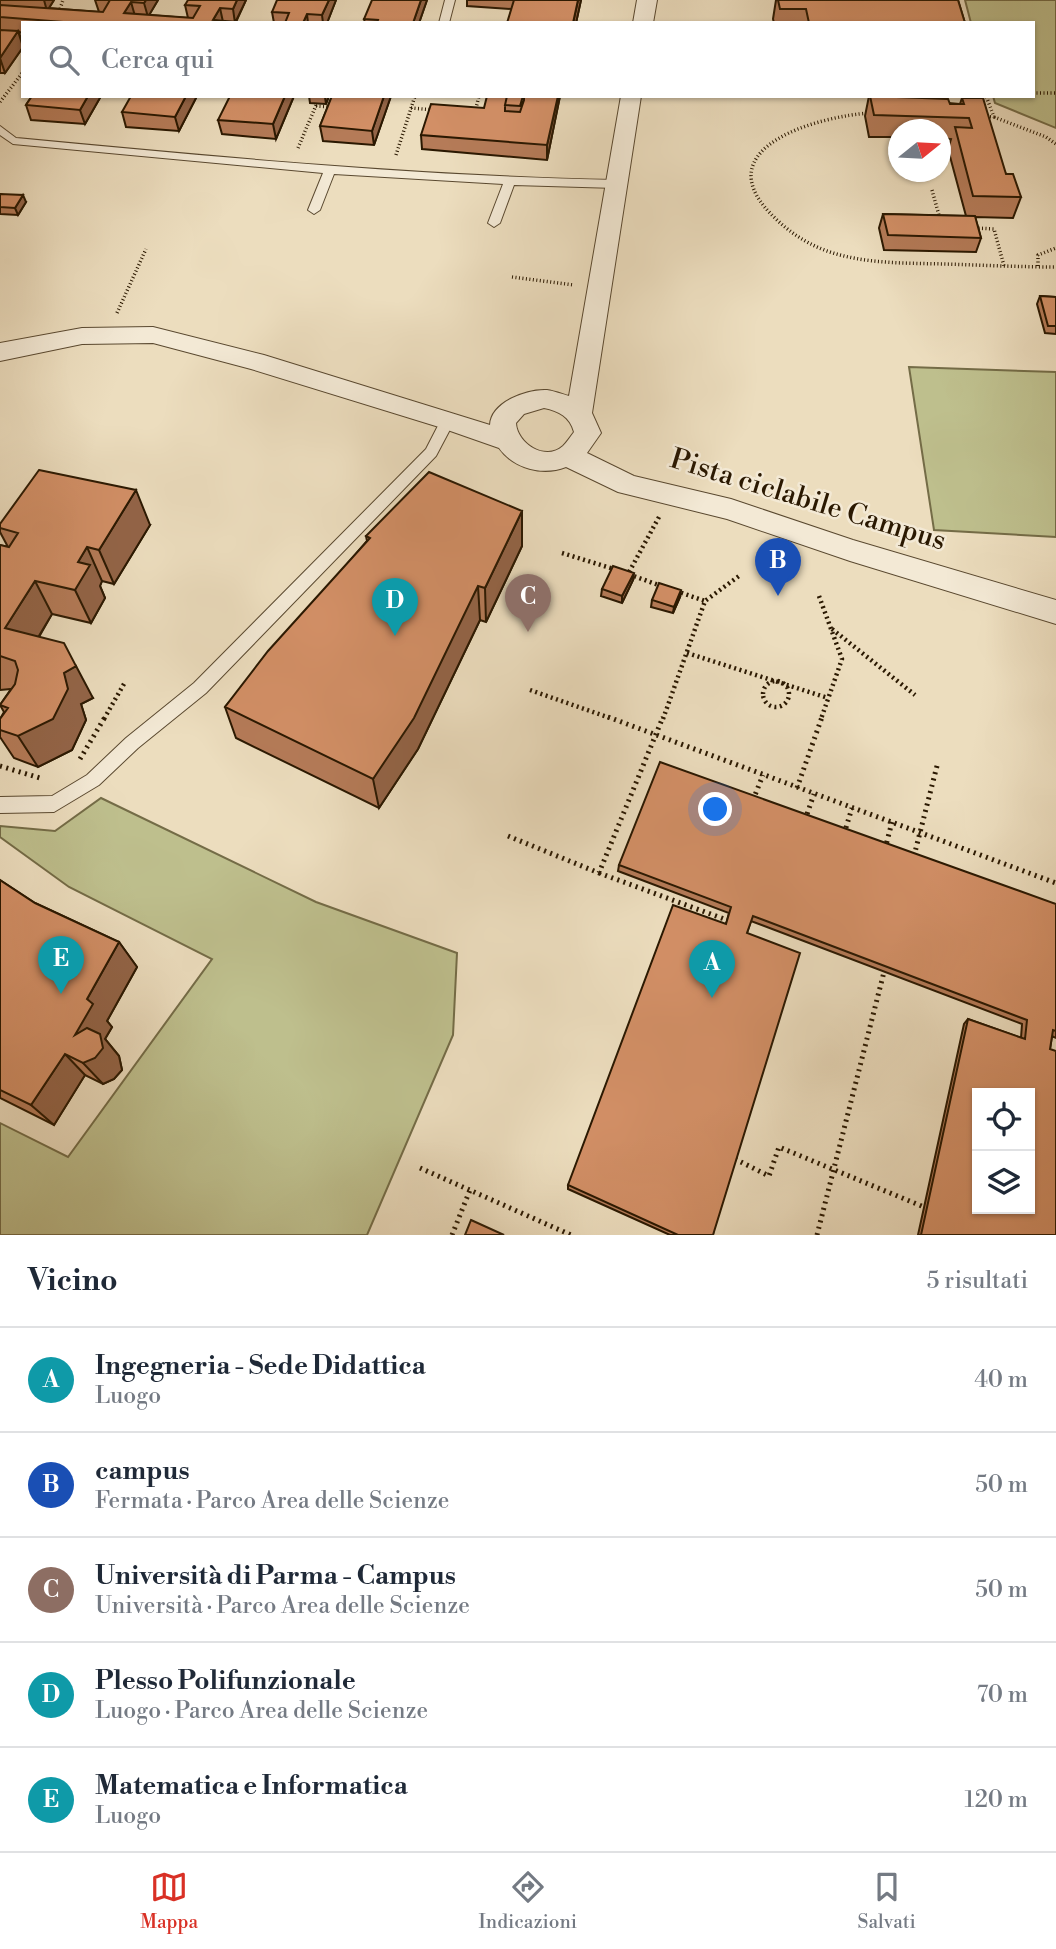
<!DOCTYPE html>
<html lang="it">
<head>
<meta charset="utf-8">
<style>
  :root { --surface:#fff; --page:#f6f6f7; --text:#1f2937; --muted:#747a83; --line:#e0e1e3; --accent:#d93025 }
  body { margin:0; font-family:"Libre Bodoni",serif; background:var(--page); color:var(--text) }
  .controls { position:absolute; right:21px; bottom:21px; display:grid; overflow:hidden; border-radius:0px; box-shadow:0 2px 5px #0004 }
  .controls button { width:63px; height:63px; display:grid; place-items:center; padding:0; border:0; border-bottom:2px solid var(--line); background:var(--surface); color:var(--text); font:35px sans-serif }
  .compass { position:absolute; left:888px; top:119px; width:63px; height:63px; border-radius:50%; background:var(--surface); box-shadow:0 2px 5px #0004; rotate:72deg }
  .you { position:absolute; left:716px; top:810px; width:24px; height:24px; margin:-18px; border:5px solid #fff; border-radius:50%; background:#1a73e8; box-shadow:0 0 0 10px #1a73e833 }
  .badge { display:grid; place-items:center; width:46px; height:46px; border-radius:50%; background:var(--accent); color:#fff; font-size:23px; font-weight:700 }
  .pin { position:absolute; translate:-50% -58px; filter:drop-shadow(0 2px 4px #0008) }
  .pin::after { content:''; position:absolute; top:37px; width:24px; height:21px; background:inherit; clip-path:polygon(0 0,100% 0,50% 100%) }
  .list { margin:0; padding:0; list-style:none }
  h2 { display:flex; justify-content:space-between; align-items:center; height:91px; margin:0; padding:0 28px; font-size:30px }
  h2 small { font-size:23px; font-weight:400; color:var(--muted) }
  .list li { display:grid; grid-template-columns:46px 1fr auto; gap:21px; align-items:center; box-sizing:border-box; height:105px; padding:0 28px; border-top:2px solid var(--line) }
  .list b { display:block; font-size:26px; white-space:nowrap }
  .list p { margin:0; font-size:23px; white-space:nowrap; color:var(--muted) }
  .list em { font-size:23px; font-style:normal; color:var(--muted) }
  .icon { flex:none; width:38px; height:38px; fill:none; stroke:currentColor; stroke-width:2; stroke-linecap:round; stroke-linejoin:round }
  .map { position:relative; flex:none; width:1056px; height:1235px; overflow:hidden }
  .search { position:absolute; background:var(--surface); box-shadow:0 2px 5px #0004; left:21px; right:21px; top:21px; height:77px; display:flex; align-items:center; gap:18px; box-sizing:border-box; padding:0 24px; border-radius:0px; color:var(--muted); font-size:26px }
  .sheet { height:616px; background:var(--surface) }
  nav { display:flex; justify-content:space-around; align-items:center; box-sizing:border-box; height:98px; border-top:2px solid var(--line); background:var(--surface); font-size:19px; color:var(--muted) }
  nav a { display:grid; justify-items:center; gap:4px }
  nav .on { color:var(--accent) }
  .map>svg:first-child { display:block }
  .green { fill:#bebf8d; stroke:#746c47; stroke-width:2 }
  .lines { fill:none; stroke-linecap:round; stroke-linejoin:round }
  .lane-casing { stroke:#5a4930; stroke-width:2 }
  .street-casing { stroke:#5a4930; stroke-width:2 }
  .path-far2 { stroke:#2a1801; stroke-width:3.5; stroke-dasharray:1 2.5; stroke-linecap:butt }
  .path-far1 { stroke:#2a1801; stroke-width:4.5; stroke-dasharray:2 3.5; stroke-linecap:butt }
  .path { stroke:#2a1801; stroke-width:5; stroke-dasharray:2 4.5; stroke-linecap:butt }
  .lane { fill:#f3e9d5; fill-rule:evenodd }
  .street { fill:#f3e9d5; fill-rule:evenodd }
  .wall { fill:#b57b58; stroke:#2a1801; stroke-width:2 }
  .shaded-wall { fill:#936447; stroke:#2a1801; stroke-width:2 }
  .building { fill:#d28f66; stroke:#2a1801; stroke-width:2; fill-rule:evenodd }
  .labels { text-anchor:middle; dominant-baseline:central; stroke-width:5; stroke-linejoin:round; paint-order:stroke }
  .street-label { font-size:28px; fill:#2a1801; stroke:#f3e9d5 }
</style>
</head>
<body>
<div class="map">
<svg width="1056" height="1235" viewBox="0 0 1056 1235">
  <rect width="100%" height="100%" fill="#ecddbe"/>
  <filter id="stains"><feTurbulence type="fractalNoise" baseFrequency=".00286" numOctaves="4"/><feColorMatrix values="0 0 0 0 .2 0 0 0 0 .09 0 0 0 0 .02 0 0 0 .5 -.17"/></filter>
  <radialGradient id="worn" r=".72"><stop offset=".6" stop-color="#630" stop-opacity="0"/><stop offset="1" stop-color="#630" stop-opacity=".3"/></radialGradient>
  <!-- green -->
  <path class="green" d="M965 0H1056V128L995 103 993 96H1033V23H971Z
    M909 367 1056 372V537L934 530Z
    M101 798 316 902 457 953 453 1035 367 1235H0V1123L68 1157 212 959 69 887 0 837V826L55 831Z"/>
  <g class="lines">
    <defs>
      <path id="lane" d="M445 0H455L449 23H439Z
        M0 126 16 138C216 157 415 176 616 180L622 184 616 188 514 185 500 223 494 227 488 223 503 184 334 174 320 210 314 214 308 210 323 173 13 144 0 135Z
        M448 415 455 420 436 456 206 693 138 748 99 785 54 812 0 813V797L52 796 87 775 126 738 194 683 426 449 443 416Z"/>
      <path id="street" d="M637 0H657L653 23H633Z
        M621 96H641L592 413 601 433 587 453 634 476 731 499 853 540 1056 600V624L850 561 727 519 618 492 566 467C543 476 514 469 499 448L439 427 251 369 153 343 82 344 0 361V343L82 328 153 327 264 355 490 425C491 402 527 389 547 390 554 391 562 394 569 396ZM544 408C559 411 570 417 574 432 571 436 567 442 563 446 545 462 517 443 516 423L524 414Z"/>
    </defs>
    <!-- lane casing -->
    <use href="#lane" class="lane-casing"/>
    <!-- street casing -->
    <use href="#street" class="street-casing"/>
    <!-- path-far2 -->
    <path class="path-far2" d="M59 12 63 0
      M1033 93H1056
      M0 102 23 72
      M316 106 333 107
      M411 108 435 110
      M475 112 479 96
      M870 113C821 116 706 146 770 213 786 230 805 243 827 251 864 264 905 263 944 264 981 265 1019 267 1056 267
      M983 116 994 117 986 96
      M994 117 1046 137 1056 144
      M298 148 317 103
      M396 155 415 96
      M932 190 940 219
      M975 228 994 229 1004 266
      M1038 266V255L1056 248
      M512 277 574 285
      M117 313 146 249"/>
    <!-- path-far1 -->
    <path class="path-far1" d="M659 517 628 574 664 587
      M562 553 617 570
      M676 591 705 601
      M819 596 842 659 821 719
      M832 629 915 695
      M687 653 828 698
      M763 694a13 13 0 1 1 26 0a13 13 0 1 1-26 0Z
      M530 690 613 719
      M104 719 125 682
      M663 719 705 601 739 576"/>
    <!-- path -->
    <path class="path" d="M608 717 1056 883
      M80 759 105 717
      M0 766 40 778
      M797 788 822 717
      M753 800 763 775
      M805 820 814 794
      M844 834 852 808
      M508 836 599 873 663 717
      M885 849 892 822
      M914 856 938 762
      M599 873 727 920
      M735 1159 769 1176 779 1147 924 1207
      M420 1168 571 1235
      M452 1235 470 1190
      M817 1235 884 972"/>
    <!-- lane -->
    <use href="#lane" class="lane"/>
    <!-- street -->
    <use href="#street" class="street"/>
  </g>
  <!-- wall -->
  <path class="wall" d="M0 0H54L49 8 99 12 95 0H158L149 15 188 18 185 5 246 0 236 22 249 23H23V33L19 32 23 47 5 73H0Z
    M336 0 327 23H274L272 12Z
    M427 0 419 23H365L364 19Z
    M467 0H581L576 23 511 9 467 6Z
    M776 0H958L965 23H774L773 19Z
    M32 96H101L85 124 31 120 26 105Z
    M197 96 179 131 126 127 122 112Z
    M294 96 276 139 222 134 218 120Z
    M309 96H329L326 104 310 103Z
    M332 96H391L374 145 323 141 320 126Z
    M560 96 547 160 422 149 421 135 484 108Z
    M869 96 960 104 962 98 1006 174 1021 197 1013 218 975 217 981 238 976 252 884 250 879 228 883 214 966 216 948 149 951 139 941 138V130H899V137H869L865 116Z
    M0 194 26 202 18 215 0 214Z
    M1040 296 1056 297V334L1045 333 1037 304Z
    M522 511V546L486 622 480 620 418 749 379 808 236 738 225 707 367 541 366 536Z
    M0 524 150 525 114 584 102 581 100 586 105 598 91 623 52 614 39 637 93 698 81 704 86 720 72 750 38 767 14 758 0 737V719L4 712 0 705 11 689 0 690V545L8 547 0 532Z
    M633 580 622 603 601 596 602 589Z
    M680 597 673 613 651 607 652 600Z
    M619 865 1056 904V1038L1052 1036 1050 1049 1056 1235H918L964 1024 968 1019 1021 1038 1022 1024 751 921 747 933 713 1235H670L568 1189V1185L726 924 729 913 618 871Z
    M0 880 35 903 119 942 137 967 107 1021 112 1027 105 1039 119 1056 122 1070 114 1079 103 1084 85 1075 54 1125 0 1098Z"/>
  <!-- shaded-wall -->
  <path class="shaded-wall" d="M44 0H54L47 11Z
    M146 0H158L148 17 144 3Z
    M237 0H246L235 23 233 9Z
    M329 0H336L327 23H323L322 15Z
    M421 0H427L419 23H413Z
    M578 0H581L576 23H573Z
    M131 2 135 16 124 13Z
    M220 8 223 22 213 20Z
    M307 14 308 23H303Z
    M18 31 23 47 5 73 0 58Z
    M88 96H101L85 124 80 110Z
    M186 96H197L179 131 175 117Z
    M285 96H294L276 139 273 124Z
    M325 96H329L326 104 325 97Z
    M384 96H391L374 145 372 131Z
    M558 96H560L547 160V145Z
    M23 195 26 202 18 215 15 208Z
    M136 490 150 525 114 584 99 550Z
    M522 511V546L486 622 485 588Z
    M87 547 102 581 100 586 105 598 91 623 75 590 78 562Z
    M634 573 633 580 622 603V596Z
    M35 581 52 614 24 661 5 628Z
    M478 586 480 620 418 749 379 808 373 779Z
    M681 590 680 597 673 613 674 607Z
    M76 666 93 698 81 704 86 720 72 750 38 767 18 736 64 673Z
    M119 942 137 967 107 1021 112 1027 105 1039 119 1056 122 1070 114 1079 103 1084 83 1063 75 1035 87 999Z
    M65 1054 85 1075 54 1125 31 1105Z"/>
  <!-- building -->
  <path class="building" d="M104 0H146L144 3 131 2 124 13 193 18 200 6 185 5 188 0H237L233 9 220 8 213 20 249 23H76L0 17V5L103 12 110 0Z
    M277 0H329L322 15 307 14 303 23H285L289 13 272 12Z
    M372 0H421L413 23 399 22 398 23H377L378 20 364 19Z
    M514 0H578L573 23H507Z
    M778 0H958L965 23H809L806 9H780Z
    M0 30 18 31 0 58Z
    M32 96H88L80 110 26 105Z
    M131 96H186L175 117 122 112Z
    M230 96H285L273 124 218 120Z
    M332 96H384L372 131 320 126Z
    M487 96H507L505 105V111L520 112 524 100V96H558L547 145 421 135 431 104 484 108Z
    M507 96H523L520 106 505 105Z
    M870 96 948 99 950 104H964L962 98H983L1006 174H1013L1021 197 973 196 955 127 972 128 969 118 874 115Z
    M0 194 23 195 15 208 0 207Z
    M883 214 975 216 981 238 888 235Z
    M1040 296 1056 297V326H1048Z
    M39 470 136 490 99 550 87 547 78 562 90 565 75 590 35 581 5 628 64 643 76 666 64 673 68 689 53 719 18 736 0 730V719L8 708 0 705 15 684 18 670 15 661 0 656V545L9 547 18 533 0 528V524Z
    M429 472 522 511 485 588 478 586 414 718 373 779 225 707 268 651 370 538 366 536Z
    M613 566 634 573 622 596 602 589Z
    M659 583 681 590 674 607 652 600Z
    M660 762 1056 904V1031L1053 1030 1050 1049 1056 1051V1235H921L968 1019 1025 1039 1027 1020 753 916 747 933 800 953 713 1235H678L568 1185 673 905 726 924 731 907 619 865ZM977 1093H1030V1209H977Z
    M0 880 35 903 119 942 87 999 93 1004 75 1035 87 1028 100 1034 103 1048 95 1058 83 1063 65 1054 31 1105 0 1090Z
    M471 1220 504 1235H465Z"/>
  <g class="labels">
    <!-- street labels -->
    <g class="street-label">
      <text transform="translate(808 500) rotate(17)">Pista ciclabile Campus</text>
    </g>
  </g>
  <rect width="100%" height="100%" filter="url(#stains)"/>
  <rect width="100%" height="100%" fill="url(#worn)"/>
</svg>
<div class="controls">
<button><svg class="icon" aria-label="locate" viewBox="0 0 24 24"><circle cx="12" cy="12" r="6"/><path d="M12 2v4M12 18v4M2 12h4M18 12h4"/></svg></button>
<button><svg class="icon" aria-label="layers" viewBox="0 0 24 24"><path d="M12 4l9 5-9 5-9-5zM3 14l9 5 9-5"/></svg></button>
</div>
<svg class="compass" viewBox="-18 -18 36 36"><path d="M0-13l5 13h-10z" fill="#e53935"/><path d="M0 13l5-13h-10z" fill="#747a83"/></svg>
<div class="you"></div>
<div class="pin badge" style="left:712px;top:998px;background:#0f9aa8">A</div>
<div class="pin badge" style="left:778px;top:596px;background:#1a4fb4">B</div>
<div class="pin badge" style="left:528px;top:632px;background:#8d6e63">C</div>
<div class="pin badge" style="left:395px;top:636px;background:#0f9aa8">D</div>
<div class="pin badge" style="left:61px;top:994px;background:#0f9aa8">E</div>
<div class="search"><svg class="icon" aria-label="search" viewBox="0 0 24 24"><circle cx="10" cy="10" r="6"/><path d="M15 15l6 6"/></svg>Cerca qui</div>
</div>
<section class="sheet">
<h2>Vicino<small>5 risultati</small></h2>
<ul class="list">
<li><span class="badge" style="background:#0f9aa8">A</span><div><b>Ingegneria - Sede Didattica</b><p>Luogo</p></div><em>40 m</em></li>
<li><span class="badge" style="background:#1a4fb4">B</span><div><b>campus</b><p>Fermata · Parco Area delle Scienze</p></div><em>50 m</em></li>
<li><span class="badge" style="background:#8d6e63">C</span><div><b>Università di Parma - Campus</b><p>Università · Parco Area delle Scienze</p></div><em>50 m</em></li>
<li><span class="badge" style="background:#0f9aa8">D</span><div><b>Plesso Polifunzionale</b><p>Luogo · Parco Area delle Scienze</p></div><em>70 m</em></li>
<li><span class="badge" style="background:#0f9aa8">E</span><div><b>Matematica e Informatica</b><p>Luogo</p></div><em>120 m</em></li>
</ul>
</section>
<nav>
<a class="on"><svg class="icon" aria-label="map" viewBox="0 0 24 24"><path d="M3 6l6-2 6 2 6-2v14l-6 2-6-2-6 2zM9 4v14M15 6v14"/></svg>Mappa</a>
<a><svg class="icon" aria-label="directions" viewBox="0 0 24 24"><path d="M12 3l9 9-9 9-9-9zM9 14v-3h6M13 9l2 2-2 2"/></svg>Indicazioni</a>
<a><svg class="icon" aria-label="saved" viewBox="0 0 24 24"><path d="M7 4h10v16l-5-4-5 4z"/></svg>Salvati</a>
</nav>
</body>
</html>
